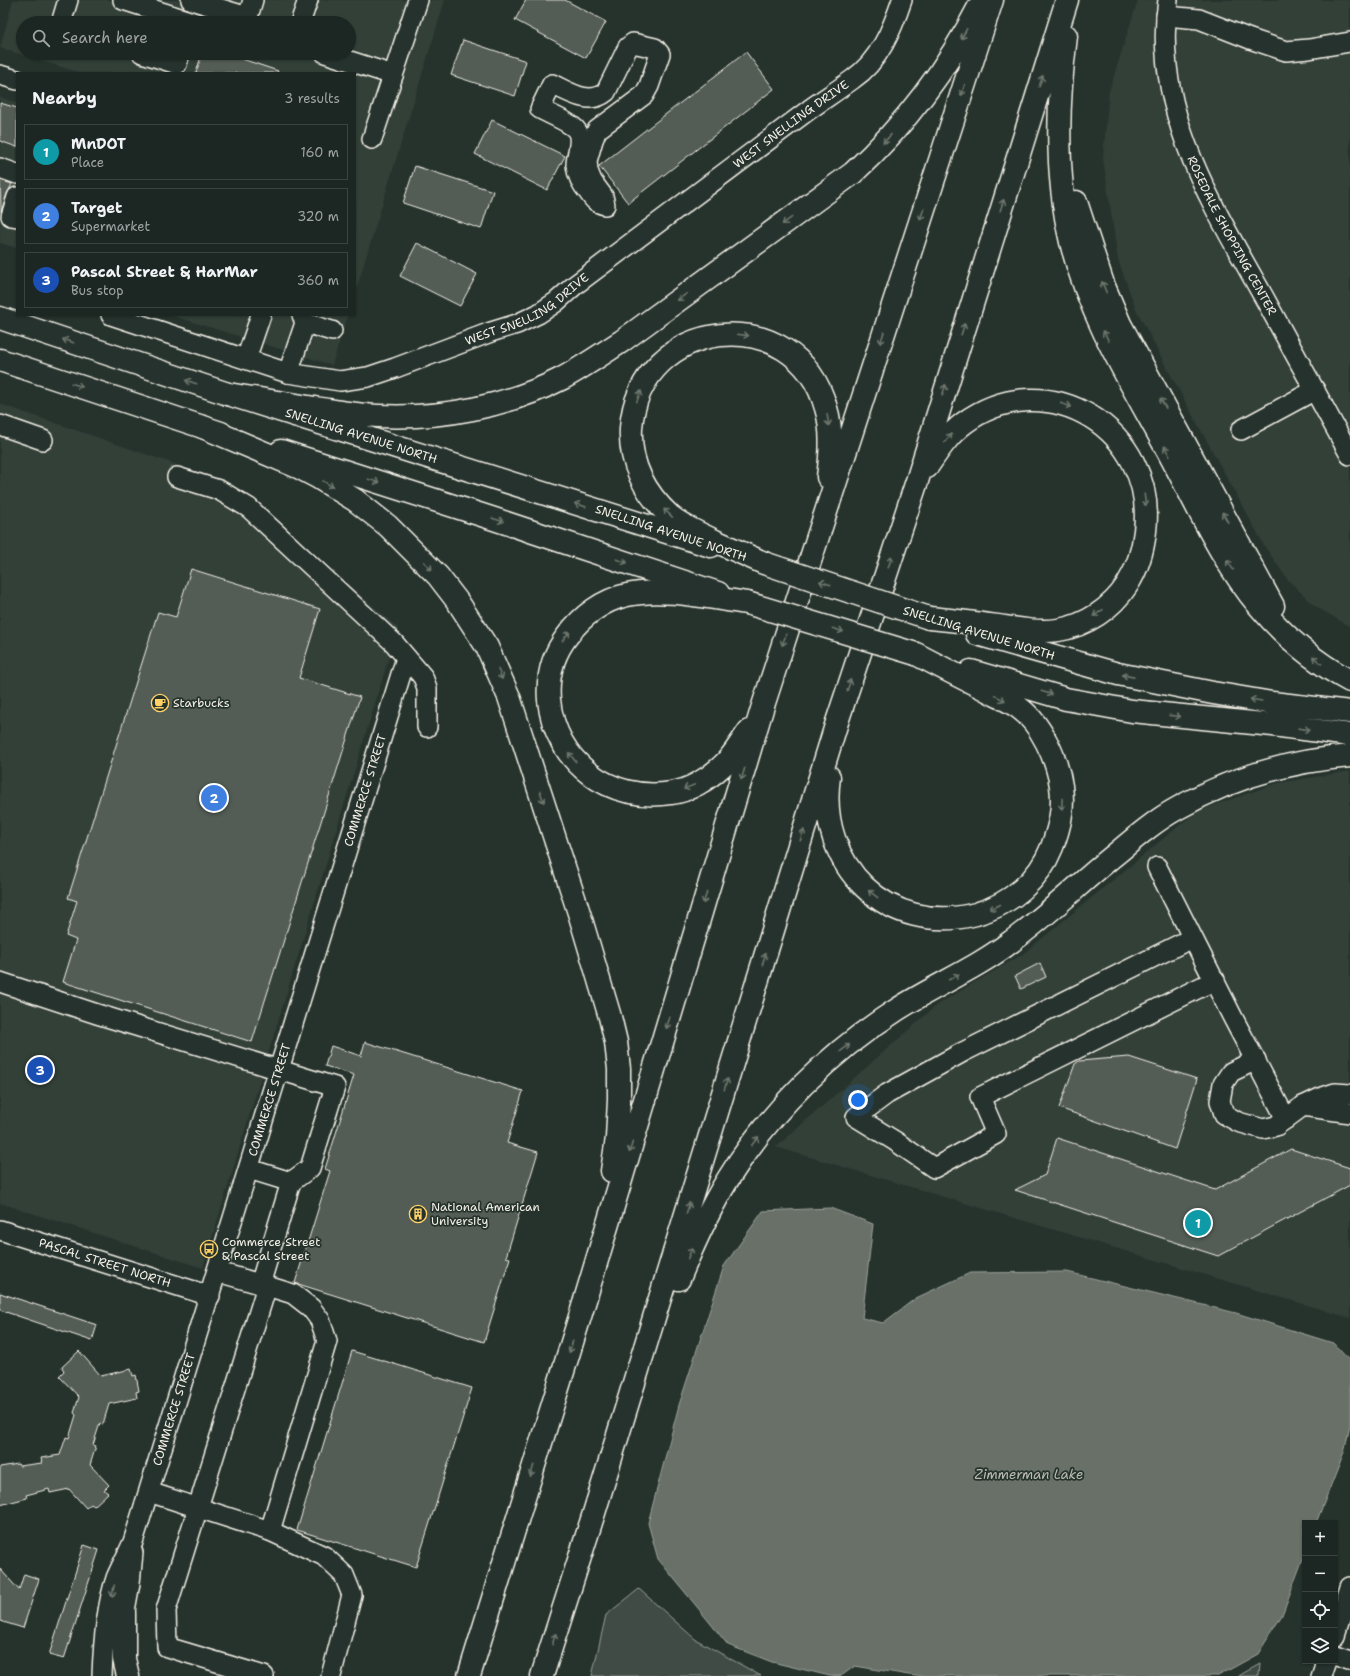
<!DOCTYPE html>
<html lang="en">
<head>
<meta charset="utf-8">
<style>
  :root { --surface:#1c2622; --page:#29322f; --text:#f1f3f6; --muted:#a0a5a5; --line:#3a4340; --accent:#d93025 }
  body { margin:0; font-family:"Shantell Sans",sans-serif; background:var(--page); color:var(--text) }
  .controls { position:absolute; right:12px; bottom:12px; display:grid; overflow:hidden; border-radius:0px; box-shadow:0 1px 3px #0004 }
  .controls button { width:36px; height:36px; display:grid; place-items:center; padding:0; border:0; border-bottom:1px solid var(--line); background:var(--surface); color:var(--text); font:20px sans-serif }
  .you { position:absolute; left:858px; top:1100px; width:14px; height:14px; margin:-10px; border:3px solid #fff; border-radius:50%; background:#1a73e8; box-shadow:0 0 0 6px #1a73e833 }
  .badge { display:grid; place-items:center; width:26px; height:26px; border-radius:50%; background:var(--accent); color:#fff; font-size:13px; font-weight:700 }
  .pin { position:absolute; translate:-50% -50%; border:2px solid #fff; box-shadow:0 1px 4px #0006 }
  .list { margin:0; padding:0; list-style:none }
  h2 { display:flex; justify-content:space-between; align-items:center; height:52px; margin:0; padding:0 16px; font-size:17px }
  h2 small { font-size:13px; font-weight:400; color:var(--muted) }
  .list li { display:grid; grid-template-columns:26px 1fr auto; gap:12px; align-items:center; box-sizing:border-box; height:56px; margin:0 8px 8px; padding:0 8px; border:1px solid var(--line); border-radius:0px }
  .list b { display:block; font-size:15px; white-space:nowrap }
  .list p { margin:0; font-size:13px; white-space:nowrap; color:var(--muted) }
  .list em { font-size:13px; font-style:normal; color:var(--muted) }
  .icon { flex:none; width:22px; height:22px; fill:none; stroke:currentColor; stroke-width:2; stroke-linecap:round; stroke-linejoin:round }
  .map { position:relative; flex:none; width:1350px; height:1676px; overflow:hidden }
  .search { position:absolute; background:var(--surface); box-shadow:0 1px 3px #0004; left:16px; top:16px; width:340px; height:44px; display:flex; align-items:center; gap:10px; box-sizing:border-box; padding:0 14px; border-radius:22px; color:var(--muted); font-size:15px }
  .panel { position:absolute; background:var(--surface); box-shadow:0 1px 3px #0004; left:16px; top:72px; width:340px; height:244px; border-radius:0px }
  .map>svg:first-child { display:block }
  .built { fill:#333f39; fill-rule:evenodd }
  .green { fill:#414b45; stroke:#9a9e96 }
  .water { fill:#676f68; stroke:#9fa39b }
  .building { fill:#525c55; stroke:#f4f1e8 }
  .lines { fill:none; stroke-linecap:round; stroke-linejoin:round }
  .minor-casing { stroke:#f4f1e8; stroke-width:22 }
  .major-casing { stroke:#f4f1e8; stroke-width:25 }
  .highway-casing { stroke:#f4f1e8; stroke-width:25 }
  .minor { stroke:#26332d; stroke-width:19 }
  .major { stroke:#26332d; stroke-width:22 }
  .highway { stroke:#26332d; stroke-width:22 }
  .highway-bridge-casing { stroke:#f4f1e8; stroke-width:25; stroke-linecap:butt }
  .highway-bridge { stroke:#26332d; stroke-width:22 }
  .oneway { stroke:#6e766e }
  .labels { text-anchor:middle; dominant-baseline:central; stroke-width:3.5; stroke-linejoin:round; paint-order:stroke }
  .street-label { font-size:12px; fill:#f4f1e8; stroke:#26332d }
  .poi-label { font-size:12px; fill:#f4f1e8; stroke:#26332d; text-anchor:start }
  .water-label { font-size:13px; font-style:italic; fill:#bcbdb5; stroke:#26332d }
</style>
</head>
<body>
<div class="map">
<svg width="1350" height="1676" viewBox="0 0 1350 1676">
  <rect width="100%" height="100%" fill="#26332d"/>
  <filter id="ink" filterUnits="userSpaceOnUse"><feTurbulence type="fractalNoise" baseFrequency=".025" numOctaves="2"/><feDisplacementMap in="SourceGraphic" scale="8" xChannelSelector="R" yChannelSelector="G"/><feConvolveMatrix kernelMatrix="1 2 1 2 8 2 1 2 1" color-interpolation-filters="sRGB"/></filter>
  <g filter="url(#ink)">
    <!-- built -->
    <path class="built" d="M13 0H445L355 293V73H81L0 48ZM23 23H349V53H23Z
      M1138 0H1350V627L1315 606 1288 580 1265 547 1163 361 1136 309 1118 260 1103 158 1109 91Z
      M0 97 17 103V248L0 243Z
      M170 315H348L332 365Z
      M0 404 233 484 398 628 203 1268 0 1203Z
      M1350 771V1318L776 1147 938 1004 1023 954 1197 811 1278 783Z"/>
    <!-- green -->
    <path class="green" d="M639 1589 695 1639 761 1676H592L606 1615Z
      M1260 1664 1259 1676H1238Z"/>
    <!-- water -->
    <path class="water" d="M830 1208 873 1224 862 1318 883 1323 916 1298 970 1273 1067 1272 1236 1313 1333 1343 1350 1361V1426L1344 1452 1316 1523H1305V1553L1282 1615 1258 1654 1218 1676H915L855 1666 841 1676H830L772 1662 728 1645 658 1559 648 1523 679 1405 724 1266 763 1211Z"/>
    <!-- building -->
    <path class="building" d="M526 0H565L606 22 586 58 515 20Z
      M463 40 526 61 515 96 451 75Z
      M746 52 774 89 628 203 599 166Z
      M202 53H224L278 71 277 73H196Z
      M0 103 17 108V147L0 141Z
      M492 120 565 156 547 190 475 154Z
      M415 166 493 191 481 229 403 203Z
      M0 180 12 184 7 194 1 212Z
      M417 243 477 274 460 306 400 276Z
      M191 569 320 609 299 678 360 697 252 1042 63 982 76 940 66 936 77 901 68 898 158 612 176 617Z
      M1040 963 1046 977 1021 989 1015 976Z
      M365 1042 523 1091 507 1143 538 1152 506 1257 510 1258 484 1342 295 1283 330 1171 325 1169 354 1075 325 1066 331 1046 361 1056Z
      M1129 1057 1197 1079 1175 1149 1059 1108 1075 1064 1079 1061Z
      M1057 1138 1215 1190 1291 1149 1350 1168V1185L1218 1256 1015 1190 1045 1175Z
      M0 1293 97 1325 92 1341 0 1310Z
      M79 1351 101 1376 131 1369 133 1376 136 1375 139 1391 136 1392 137 1398 109 1404 103 1424 100 1423 93 1445 96 1446 90 1465 109 1485 104 1490 108 1493 94 1506 91 1504 86 1508 69 1489 50 1493 49 1489 26 1495 27 1498 0 1505V1467L18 1464 19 1466 42 1463 41 1458 60 1455 66 1437 69 1438 76 1415 74 1413 79 1397 59 1376 64 1371 62 1367Z
      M352 1351 472 1388 416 1567 297 1530Z
      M84 1545 99 1550 64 1659 49 1655Z
      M0 1569 19 1590 24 1574 39 1579 23 1628 0 1621Z"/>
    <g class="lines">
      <defs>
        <g id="minor">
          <path d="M123 0 196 23"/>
          <path d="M191 0 248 17 253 0"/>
          <path id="s1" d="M1168 0C1151 111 1215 209 1266 301 1294 352 1322 404 1350 455"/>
          <path d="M1166 16 1199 19 1250 39 1286 51 1309 49 1350 42"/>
          <path d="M61 23 68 0"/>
          <path d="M300 23 308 0"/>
          <path d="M633 43 655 48 660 54 649 86 644 95 597 130 593 140 587 161 588 171 592 181 603 196 605 205C596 203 594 200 589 193 582 185 577 175 576 165 576 155 583 140 577 131 572 123 549 114 540 109L552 84C569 92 589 106 606 92L628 47Z"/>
          <path d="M142 53 177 64 180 53"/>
          <path d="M325 53 393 75"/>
          <path d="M0 75 17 80"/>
          <path d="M372 139 418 0"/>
          <path d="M0 168 17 174"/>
          <path d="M17 197 11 216 17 217"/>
          <path id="s2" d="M111 315 288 373 340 381 368 377 395 368 491 332 517 324 538 314 556 302 575 285 810 109C824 99 838 90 853 79 879 61 892 30 902 0"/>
          <path d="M305 323 332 331"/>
          <path d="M246 359 261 315"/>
          <path d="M288 373 305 323 302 315"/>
          <path d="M0 425 43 440"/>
          <path d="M1241 430 1315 390"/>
          <path d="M177 477 219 490 249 508 394 643 423 677 427 688V727"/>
          <path d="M1157 867 1232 1016 1286 1119"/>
          <path d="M1192 938 963 1052 887 1094 856 1117 895 1141 934 1168 996 1134 980 1097 1215 980"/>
          <path d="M0 982 97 1014 335 1087 310 1168 291 1182 262 1278 267 1286 293 1294 311 1308 320 1320 327 1341 270 1531 149 1492"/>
          <path d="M1256 1060 1231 1072 1223 1084 1220 1101 1224 1114 1238 1122 1263 1129 1276 1126 1303 1106 1320 1098 1335 1093 1350 1094"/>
          <path d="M1303 1106 1350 1113"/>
          <path d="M249 1169 291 1182"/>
          <path id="s3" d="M0 1230 210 1296"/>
          <path d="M218 1272 267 1286 166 1610 167 1647 264 1676"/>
          <path d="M270 1531 324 1556 344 1575 352 1595 331 1676"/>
          <path d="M122 1627 130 1583 133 1553"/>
          <path d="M1335 1635 1350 1587"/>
          <path d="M1335 1655 1350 1660"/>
          <path id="s4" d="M102 1676C103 1646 106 1607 116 1578 121 1566 128 1554 133 1542L406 658"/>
          <path d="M1322 1676 1327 1661"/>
        </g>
        <g id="major">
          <path id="s5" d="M0 318 228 394 711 546"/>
          <path d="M0 360 221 433"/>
          <path d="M281 451 491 518 718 593"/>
        </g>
        <path id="highway" d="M1066 36C1057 105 1055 175 1071 242 1090 319 1134 388 1171 457 1198 507 1222 562 1259 606 1284 636 1316 663 1350 681
          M1076 202 1103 284 1120 324 1273 606
          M228 394C257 399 286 403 315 408 336 411 357 415 378 416 441 419 506 407 563 378 583 367 602 354 622 341L853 173C906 124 947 69 980 5
          M203 427 298 467 319 478 355 500 388 526 438 576 458 602 487 647 509 697 580 916 610 1017 616 1042 619 1069V1100L617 1138 612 1171
          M927 467C938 451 948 435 964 423 1047 362 1157 430 1145 531 1143 550 1138 568 1127 585 1112 608 1086 626 1058 630 1038 633 1018 629 998 626 975 623 952 620 929 618
          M764 563C748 556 731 548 715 541 699 533 683 527 670 516 645 493 629 463 631 428 639 317 796 298 826 408 833 430 831 455 828 477
          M747 603C709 598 664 587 627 595 603 600 582 616 568 635 553 654 547 676 549 700 555 762 610 803 671 793 689 791 708 779 721 767 733 757 740 743 749 731
          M977 634 1118 674 1213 693 1272 703 1350 712
          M971 671 1066 699 1132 711 1273 725 1350 735
          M829 777C816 865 888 937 976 914 1011 904 1039 880 1052 847 1060 826 1064 808 1061 786 1057 759 1041 723 1018 707 1008 700 995 695 985 689 962 678 939 666 916 654
          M679 1279C693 1245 708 1211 728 1179 770 1111 830 1052 898 1009 936 985 977 968 1012 941 1049 914 1082 881 1117 853 1136 837 1156 820 1178 808 1231 778 1290 761 1350 756
          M124 1613V1659L128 1676
          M469 1676 582 1310 762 709 992 0
          M542 1676 594 1513 837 722 917 481 1067 0"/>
      </defs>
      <!-- minor casing -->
      <use href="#minor" class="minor-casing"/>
      <!-- major casing -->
      <use href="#major" class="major-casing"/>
      <!-- highway casing -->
      <use href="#highway" class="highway-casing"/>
      <!-- minor -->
      <use href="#minor" class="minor"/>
      <!-- major -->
      <use href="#major" class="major"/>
      <!-- highway -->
      <use href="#highway" class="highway"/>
      <defs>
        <path id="highway-bridge" d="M764 563 929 618
          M747 603 916 654"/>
      </defs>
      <!-- highway-bridge casing -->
      <use href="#highway-bridge" class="highway-bridge-casing"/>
      <!-- highway-bridge -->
      <use href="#highway-bridge" class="highway-bridge"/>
    </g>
    <!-- one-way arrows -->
    <defs><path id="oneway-shaft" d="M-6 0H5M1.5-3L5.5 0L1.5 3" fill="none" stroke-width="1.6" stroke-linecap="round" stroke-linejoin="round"/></defs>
    <g class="oneway">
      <use href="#oneway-shaft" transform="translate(964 34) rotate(118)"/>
      <use href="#oneway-shaft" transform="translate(1041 81) rotate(-72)"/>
      <use href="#oneway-shaft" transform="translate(963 90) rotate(108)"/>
      <use href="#oneway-shaft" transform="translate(887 139) rotate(133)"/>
      <use href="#oneway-shaft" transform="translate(1002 205) rotate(-72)"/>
      <use href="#oneway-shaft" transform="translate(922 214) rotate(108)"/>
      <use href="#oneway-shaft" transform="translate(787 221) rotate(144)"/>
      <use href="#oneway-shaft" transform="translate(1104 287) rotate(-112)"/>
      <use href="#oneway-shaft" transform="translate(682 297) rotate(144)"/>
      <use href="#oneway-shaft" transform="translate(963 329) rotate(-72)"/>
      <use href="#oneway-shaft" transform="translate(743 335) rotate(7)"/>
      <use href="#oneway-shaft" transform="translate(1106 336) rotate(-118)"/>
      <use href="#oneway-shaft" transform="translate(882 338) rotate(108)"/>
      <use href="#oneway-shaft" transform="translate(68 341) rotate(-162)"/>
      <use href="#oneway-shaft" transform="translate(191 382) rotate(-162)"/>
      <use href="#oneway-shaft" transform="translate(77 385) rotate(18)"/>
      <use href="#oneway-shaft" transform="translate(944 390) rotate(-73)"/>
      <use href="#oneway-shaft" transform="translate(639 396) rotate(-68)"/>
      <use href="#oneway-shaft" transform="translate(1163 403) rotate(-119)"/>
      <use href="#oneway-shaft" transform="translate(1066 405) rotate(17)"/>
      <use href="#oneway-shaft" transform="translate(828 420) rotate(81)"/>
      <use href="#oneway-shaft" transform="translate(948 438) rotate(-51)"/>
      <use href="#oneway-shaft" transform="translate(1167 451) rotate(-118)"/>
      <use href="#oneway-shaft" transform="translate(374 481) rotate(17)"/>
      <use href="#oneway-shaft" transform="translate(328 484) rotate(32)"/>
      <use href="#oneway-shaft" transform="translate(1145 500) rotate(83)"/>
      <use href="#oneway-shaft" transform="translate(580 505) rotate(-162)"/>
      <use href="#oneway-shaft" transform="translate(668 513) rotate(-136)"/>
      <use href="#oneway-shaft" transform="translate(1225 517) rotate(-119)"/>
      <use href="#oneway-shaft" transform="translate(498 520) rotate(18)"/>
      <use href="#oneway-shaft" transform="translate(622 561) rotate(18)"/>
      <use href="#oneway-shaft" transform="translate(890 562) rotate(-72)"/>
      <use href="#oneway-shaft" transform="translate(1230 565) rotate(-125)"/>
      <use href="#oneway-shaft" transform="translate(428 566) rotate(46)"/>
      <use href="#oneway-shaft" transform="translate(825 583) rotate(-162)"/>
      <use href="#oneway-shaft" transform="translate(1098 613) rotate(146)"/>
      <use href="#oneway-shaft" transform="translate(838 630) rotate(17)"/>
      <use href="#oneway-shaft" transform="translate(566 636) rotate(-53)"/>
      <use href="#oneway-shaft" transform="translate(784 640) rotate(108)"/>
      <use href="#oneway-shaft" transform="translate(1317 660) rotate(-140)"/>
      <use href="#oneway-shaft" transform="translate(500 674) rotate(67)"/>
      <use href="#oneway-shaft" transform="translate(1128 676) rotate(-169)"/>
      <use href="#oneway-shaft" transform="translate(849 685) rotate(-72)"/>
      <use href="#oneway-shaft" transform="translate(1047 693) rotate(16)"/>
      <use href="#oneway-shaft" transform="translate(1000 698) rotate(28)"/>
      <use href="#oneway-shaft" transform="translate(1256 700) rotate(-171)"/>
      <use href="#oneway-shaft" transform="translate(1175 716) rotate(6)"/>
      <use href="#oneway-shaft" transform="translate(1304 729) rotate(8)"/>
      <use href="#oneway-shaft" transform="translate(572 757) rotate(-129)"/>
      <use href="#oneway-shaft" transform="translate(743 774) rotate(107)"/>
      <use href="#oneway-shaft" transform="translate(689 787) rotate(158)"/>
      <use href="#oneway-shaft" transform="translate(542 797) rotate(72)"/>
      <use href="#oneway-shaft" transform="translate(1062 804) rotate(91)"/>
      <use href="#oneway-shaft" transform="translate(802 835) rotate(-73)"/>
      <use href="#oneway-shaft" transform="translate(873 894) rotate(-142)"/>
      <use href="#oneway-shaft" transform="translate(705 898) rotate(107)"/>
      <use href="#oneway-shaft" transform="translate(995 907) rotate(156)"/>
      <use href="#oneway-shaft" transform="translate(764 959) rotate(-73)"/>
      <use href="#oneway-shaft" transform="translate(954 977) rotate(-28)"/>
      <use href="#oneway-shaft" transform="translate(668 1023) rotate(107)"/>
      <use href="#oneway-shaft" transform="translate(845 1048) rotate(-38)"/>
      <use href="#oneway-shaft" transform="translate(726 1084) rotate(-73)"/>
      <use href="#oneway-shaft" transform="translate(755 1141) rotate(-52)"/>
      <use href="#oneway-shaft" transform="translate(631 1147) rotate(107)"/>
      <use href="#oneway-shaft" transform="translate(688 1208) rotate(-73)"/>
      <use href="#oneway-shaft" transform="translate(690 1253) rotate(-68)"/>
      <use href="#oneway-shaft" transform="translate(571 1347) rotate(107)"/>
      <use href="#oneway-shaft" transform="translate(532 1471) rotate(107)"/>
      <use href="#oneway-shaft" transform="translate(113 1591) rotate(103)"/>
      <use href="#oneway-shaft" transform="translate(554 1639) rotate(-72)"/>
    </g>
  </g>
  <!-- icons -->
  <defs>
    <symbol id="cafe-ring" viewBox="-11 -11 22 22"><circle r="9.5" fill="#26332d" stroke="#ffd166" stroke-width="1.5"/><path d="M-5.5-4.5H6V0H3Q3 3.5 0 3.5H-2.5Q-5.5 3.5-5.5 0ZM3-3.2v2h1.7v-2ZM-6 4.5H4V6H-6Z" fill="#ffd166"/></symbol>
    <symbol id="building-ring" viewBox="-11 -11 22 22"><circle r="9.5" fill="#26332d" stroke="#ffd166" stroke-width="1.5"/><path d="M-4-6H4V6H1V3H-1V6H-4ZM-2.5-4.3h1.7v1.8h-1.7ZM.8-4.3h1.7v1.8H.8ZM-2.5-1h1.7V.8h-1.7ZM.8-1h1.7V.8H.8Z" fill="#ffd166"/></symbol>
    <symbol id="bus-ring" viewBox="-11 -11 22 22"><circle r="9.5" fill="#26332d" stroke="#ffd166" stroke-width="1.5"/><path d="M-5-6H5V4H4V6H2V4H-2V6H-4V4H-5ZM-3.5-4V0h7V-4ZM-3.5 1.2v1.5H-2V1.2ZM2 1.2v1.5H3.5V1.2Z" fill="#ffd166"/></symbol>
  </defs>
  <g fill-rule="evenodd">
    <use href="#cafe-ring" x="150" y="693" width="20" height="20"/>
    <use href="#building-ring" x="408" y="1204" width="20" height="20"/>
    <use href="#bus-ring" x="199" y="1239" width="20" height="20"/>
  </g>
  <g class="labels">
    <!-- street labels -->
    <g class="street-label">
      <text stroke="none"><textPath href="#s2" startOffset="765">WEST SNELLING DRIVE</textPath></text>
      <text stroke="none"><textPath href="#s1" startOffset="249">ROSEDALE SHOPPING CENTER</textPath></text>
      <text stroke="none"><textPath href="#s2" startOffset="441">WEST SNELLING DRIVE</textPath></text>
      <text stroke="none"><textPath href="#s5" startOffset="380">SNELLING AVENUE NORTH</textPath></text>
      <text transform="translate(671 533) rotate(18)">SNELLING AVENUE NORTH</text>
      <text transform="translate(979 633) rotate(17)">SNELLING AVENUE NORTH</text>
      <text stroke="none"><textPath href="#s4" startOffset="926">COMMERCE STREET</textPath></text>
      <text stroke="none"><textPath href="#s4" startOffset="602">COMMERCE STREET</textPath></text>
      <text stroke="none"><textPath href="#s3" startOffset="110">PASCAL STREET NORTH</textPath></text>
      <text stroke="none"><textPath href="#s4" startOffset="278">COMMERCE STREET</textPath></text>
    </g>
    <!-- poi labels -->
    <g class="poi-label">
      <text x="173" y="703">Starbucks</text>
      <text x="431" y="1207">National American<tspan x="431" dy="14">University</tspan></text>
      <text x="222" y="1242">Commerce Street<tspan x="222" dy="14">&amp; Pascal Street</tspan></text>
    </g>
    <!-- water labels -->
    <g class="water-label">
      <text x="1029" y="1474">Zimmerman Lake</text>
    </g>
  </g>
</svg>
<div class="controls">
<button>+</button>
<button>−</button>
<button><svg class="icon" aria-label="locate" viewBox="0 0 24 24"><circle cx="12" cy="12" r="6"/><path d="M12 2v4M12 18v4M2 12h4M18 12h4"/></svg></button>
<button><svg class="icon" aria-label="layers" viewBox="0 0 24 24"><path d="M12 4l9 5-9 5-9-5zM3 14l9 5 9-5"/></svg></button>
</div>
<div class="you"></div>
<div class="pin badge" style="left:1198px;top:1223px;background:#0f9aa8">1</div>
<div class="pin badge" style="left:214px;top:798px;background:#3f7fe0">2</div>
<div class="pin badge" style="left:40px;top:1070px;background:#1a4fb4">3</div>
<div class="search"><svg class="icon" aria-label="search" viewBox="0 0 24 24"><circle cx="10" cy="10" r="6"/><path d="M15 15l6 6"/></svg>Search here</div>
<section class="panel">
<h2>Nearby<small>3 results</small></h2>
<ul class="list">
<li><span class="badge" style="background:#0f9aa8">1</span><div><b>MnDOT</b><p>Place</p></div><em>160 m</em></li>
<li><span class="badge" style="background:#3f7fe0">2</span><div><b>Target</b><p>Supermarket</p></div><em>320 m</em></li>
<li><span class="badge" style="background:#1a4fb4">3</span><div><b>Pascal Street &amp; HarMar</b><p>Bus stop</p></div><em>360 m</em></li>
</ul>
</section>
</div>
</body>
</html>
